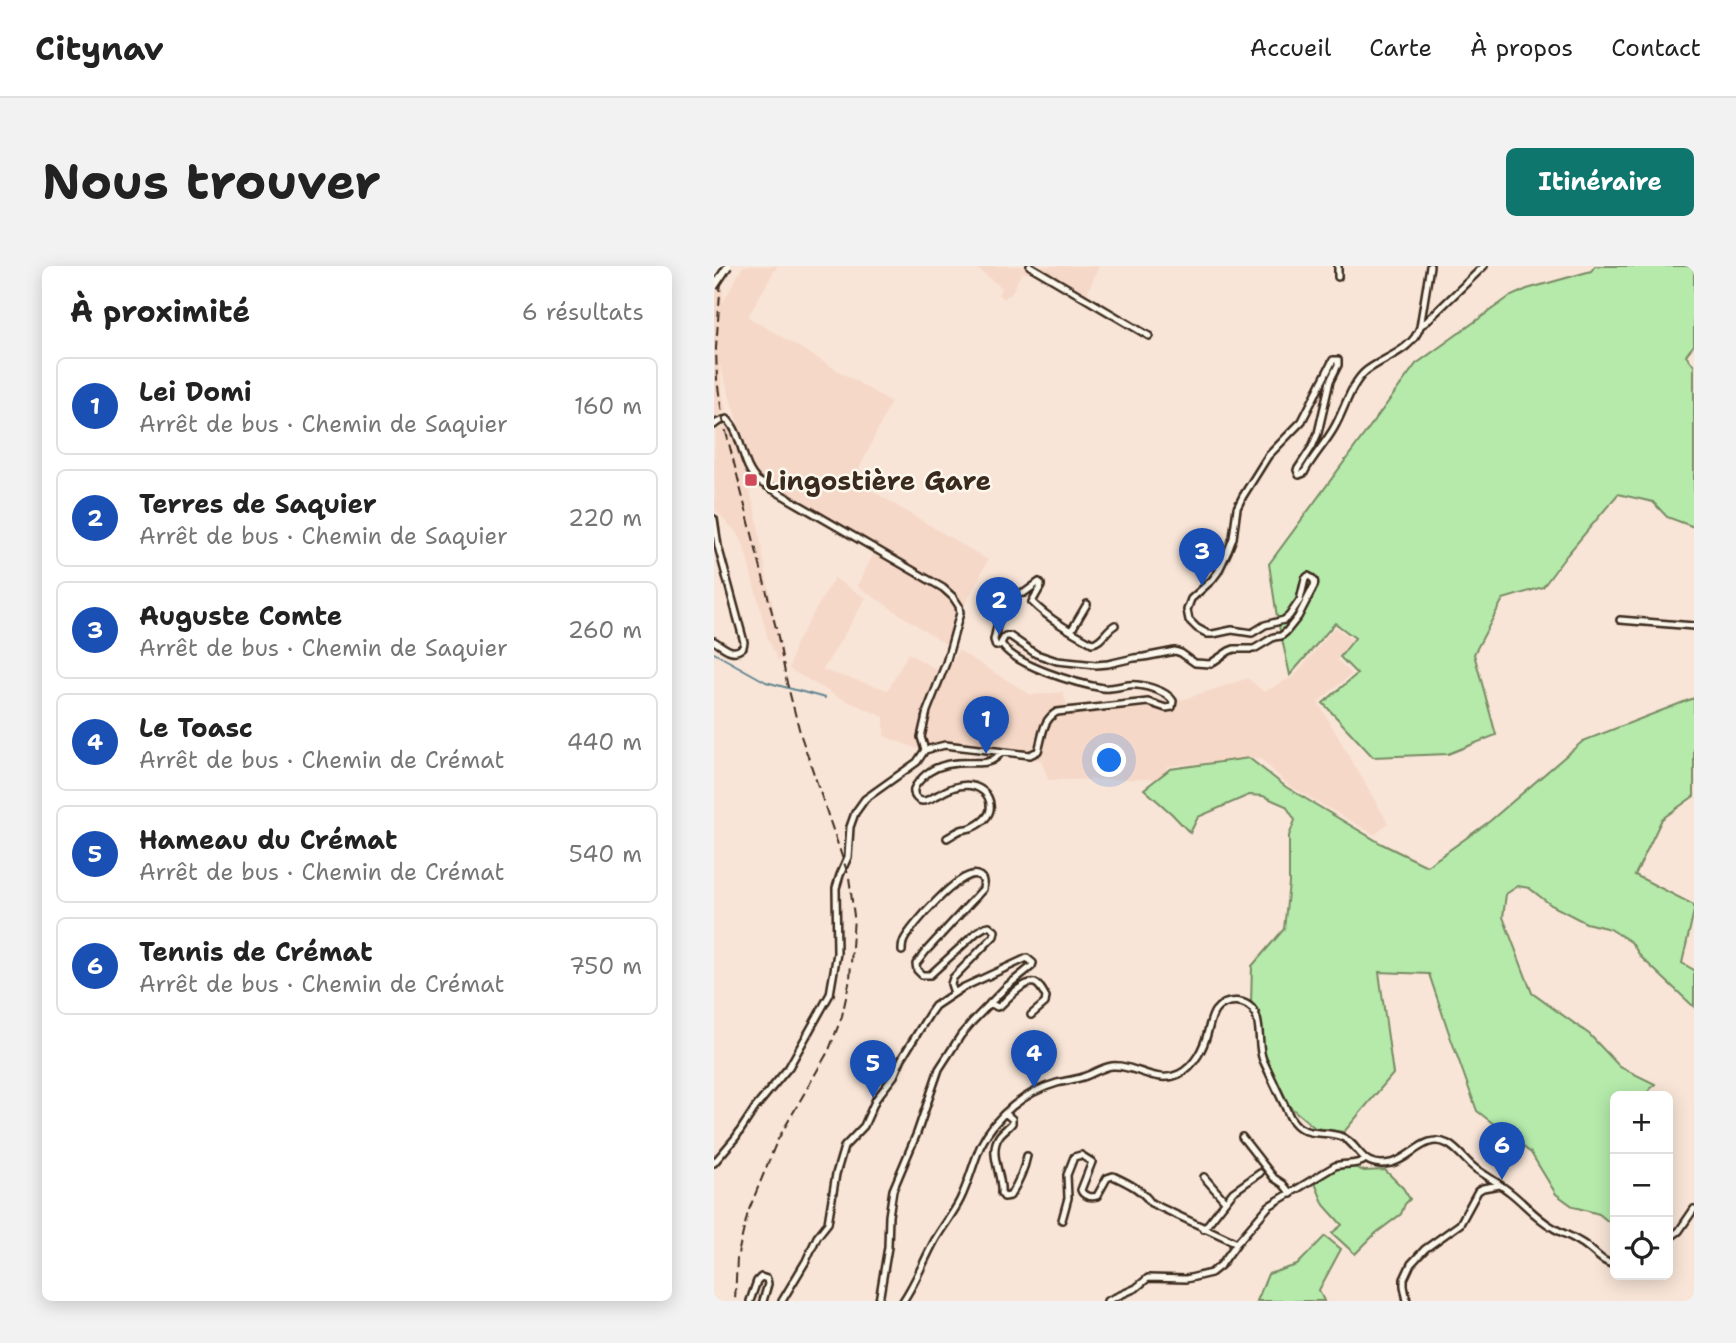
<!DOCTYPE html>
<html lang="fr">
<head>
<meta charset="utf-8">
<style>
  :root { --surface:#fff; --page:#f2f2f2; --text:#222; --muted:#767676; --line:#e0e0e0; --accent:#0f766e }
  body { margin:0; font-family:"Shantell Sans",sans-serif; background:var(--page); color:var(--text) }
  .controls { position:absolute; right:21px; bottom:21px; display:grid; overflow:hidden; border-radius:10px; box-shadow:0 4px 18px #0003 }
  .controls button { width:63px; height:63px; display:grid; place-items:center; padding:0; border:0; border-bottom:2px solid var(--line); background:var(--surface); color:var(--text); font:35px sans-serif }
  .you { position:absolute; left:396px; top:495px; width:24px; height:24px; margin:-18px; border:5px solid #fff; border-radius:50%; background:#1a73e8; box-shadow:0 0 0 10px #1a73e833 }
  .badge { display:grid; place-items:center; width:46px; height:46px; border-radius:50%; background:var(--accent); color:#fff; font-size:23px; font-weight:700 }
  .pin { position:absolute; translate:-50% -58px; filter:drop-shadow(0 2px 4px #0008) }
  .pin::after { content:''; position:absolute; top:37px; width:24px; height:21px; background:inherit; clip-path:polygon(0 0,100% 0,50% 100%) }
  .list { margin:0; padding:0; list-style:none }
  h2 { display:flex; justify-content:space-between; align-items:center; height:91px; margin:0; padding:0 28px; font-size:30px }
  h2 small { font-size:23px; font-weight:400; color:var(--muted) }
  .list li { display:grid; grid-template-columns:46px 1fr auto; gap:21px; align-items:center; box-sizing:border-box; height:98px; margin:0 14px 14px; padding:0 14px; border:2px solid var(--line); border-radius:10px }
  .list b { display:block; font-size:26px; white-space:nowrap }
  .list p { margin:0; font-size:23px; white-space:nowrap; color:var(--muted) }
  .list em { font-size:23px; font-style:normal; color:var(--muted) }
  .icon { flex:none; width:38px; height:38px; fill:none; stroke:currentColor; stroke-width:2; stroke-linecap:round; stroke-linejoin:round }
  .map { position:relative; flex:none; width:980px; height:1035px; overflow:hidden; border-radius:10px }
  header { display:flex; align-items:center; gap:42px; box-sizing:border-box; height:98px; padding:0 35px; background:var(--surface); border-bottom:2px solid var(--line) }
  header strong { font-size:33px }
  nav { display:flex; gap:38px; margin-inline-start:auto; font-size:24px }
  .intro { display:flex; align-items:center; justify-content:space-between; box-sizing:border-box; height:168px; padding:0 42px }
  h1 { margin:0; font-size:49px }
  .button { padding:18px 32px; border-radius:10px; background:var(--accent); color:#fff; font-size:24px; font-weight:700 }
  main { display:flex; gap:42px; padding:0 42px }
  aside { flex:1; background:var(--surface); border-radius:10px; box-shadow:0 4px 18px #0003 }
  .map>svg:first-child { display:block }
  .built { fill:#f6d8c8 }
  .green { fill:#b5eaab; stroke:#788a64; stroke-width:2 }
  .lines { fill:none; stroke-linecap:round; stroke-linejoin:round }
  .stream { stroke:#648692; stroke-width:2 }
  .minor-casing { stroke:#3b2a1e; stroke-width:10 }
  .major-casing { stroke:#3b2a1e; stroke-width:11 }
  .minor { stroke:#fbf7ec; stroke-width:5 }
  .major { stroke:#fbf7ec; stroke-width:6 }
  .rail { stroke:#3b2a1e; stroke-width:2; stroke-dasharray:10 5; stroke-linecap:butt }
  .major-bridge-casing { stroke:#3b2a1e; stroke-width:11; stroke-linecap:butt }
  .major-bridge { stroke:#fbf7ec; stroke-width:6 }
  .poi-dot { fill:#d1495b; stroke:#fbf7ec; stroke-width:2.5 }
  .labels { text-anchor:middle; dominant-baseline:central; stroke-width:5; stroke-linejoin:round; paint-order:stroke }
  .poi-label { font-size:26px; font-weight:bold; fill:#3b2a1e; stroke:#fbf7ec; text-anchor:start }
</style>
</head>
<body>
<header>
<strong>Citynav</strong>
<nav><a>Accueil</a><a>Carte</a><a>À propos</a><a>Contact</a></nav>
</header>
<div class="intro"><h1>Nous trouver</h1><a class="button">Itinéraire</a></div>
<main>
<aside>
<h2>À proximité<small>6 résultats</small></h2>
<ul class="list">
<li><span class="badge" style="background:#1a4fb4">1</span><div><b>Lei Domi</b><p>Arrêt de bus · Chemin de Saquier</p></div><em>160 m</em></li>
<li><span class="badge" style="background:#1a4fb4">2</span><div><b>Terres de Saquier</b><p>Arrêt de bus · Chemin de Saquier</p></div><em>220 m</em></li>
<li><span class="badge" style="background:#1a4fb4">3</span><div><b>Auguste Comte</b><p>Arrêt de bus · Chemin de Saquier</p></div><em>260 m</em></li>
<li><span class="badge" style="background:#1a4fb4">4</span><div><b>Le Toasc</b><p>Arrêt de bus · Chemin de Crémat</p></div><em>440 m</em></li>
<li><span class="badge" style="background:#1a4fb4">5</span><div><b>Hameau du Crémat</b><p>Arrêt de bus · Chemin de Crémat</p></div><em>540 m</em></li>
<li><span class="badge" style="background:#1a4fb4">6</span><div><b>Tennis de Crémat</b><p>Arrêt de bus · Chemin de Crémat</p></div><em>750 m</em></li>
</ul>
</aside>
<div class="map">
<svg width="980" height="1035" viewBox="0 0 980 1035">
  <rect width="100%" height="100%" fill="#f8e5d7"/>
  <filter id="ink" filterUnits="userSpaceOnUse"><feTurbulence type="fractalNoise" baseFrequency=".0143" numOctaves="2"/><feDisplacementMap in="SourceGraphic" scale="14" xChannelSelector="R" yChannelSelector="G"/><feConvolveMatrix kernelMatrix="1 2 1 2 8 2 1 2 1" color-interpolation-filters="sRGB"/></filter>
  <g filter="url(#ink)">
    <!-- built -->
    <path class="built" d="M29 0H63L34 51 177 136 140 214 274 294 231 378 143 320 161 285 42 218 6 99 8 126 12 145 0 152V35L3 24 8 17 9 36Z
      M263 0H312L316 2 313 8 308 6 296 30 294 29 290 33 284 28 288 22 261 1Z
      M320 0H385L372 30Z
      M15 160 26 190 42 247 52 308 70 393 64 394 54 373 29 277 22 266 1 244 0 185 2 164Z
      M120 312 152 332 109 404 174 424 194 387 232 409 244 384 317 429 349 426 356 449 470 433 534 412 550 426 580 410 621 361 638 373 623 394 638 408 604 436 674 557 661 569 574 519 546 492 454 500 449 513 334 514 327 494 201 482 170 470V451L126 432 75 403 81 379Z"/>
    <!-- green -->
    <path class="green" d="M881 0H980V79L972 89 980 100V261L953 251 939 236 904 228 852 290 829 321 789 333 760 388 782 469 734 488 659 491 609 437 643 408 626 391 641 372 621 357 576 409 563 351 555 298 702 98 795 31 813 23 877 5Z
      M980 432V530L948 553 921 609 980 639V645L968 697 980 704V741L927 691 917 676 896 663 872 657 837 639 815 622 804 620 792 628 789 651 818 727 875 768 906 801 941 818 930 830H901V961L885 948 860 941 842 928 817 887 763 845 736 770 715 708 665 706 679 808 630 866 601 862 575 840 549 785 547 755 537 737 538 700 570 663 575 617V570L581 554 572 540 549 530 535 529 484 551 476 567 458 548 430 523 456 503 535 492 572 521 668 578 713 600 776 555 869 475Z
      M638 900 650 905 671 904 689 922 696 933 691 938 687 948 662 967 641 988 618 967 628 959 610 939 600 915 620 903Z
      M611 970 627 983 605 1024 610 1035H543L554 1008 583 999Z"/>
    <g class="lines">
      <!-- stream -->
      <path class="stream" d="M0 387 52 416 111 432"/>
      <defs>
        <path id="minor" d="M316 0 435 70
          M624 0V11
          M707 59 712 56 770 0
          M0 159 4 156 13 153C30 170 26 198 44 215L229 322 239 331 245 340 246 347 232 397 213 445 207 471 211 484
          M0 253 4 280 30 376 29 381C19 391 10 381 0 375
          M906 354 980 360
          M357 365 373 338
          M288 379 282 380 280 374 286 346 290 339 301 328 310 327 325 316 327 318V320L318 336C335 353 356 365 378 377 388 376 391 365 401 359
          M211 484 231 479 316 489 324 485C329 470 328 454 343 446L434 436 452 442 458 441 459 435C452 424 428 418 415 419 406 420 398 423 389 422 364 418 298 399 287 377L291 370H296L322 388 343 395 382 399 394 398 420 392 430 391 461 385 467 387 481 397 496 398 515 385 520 383H540L560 371 567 370 572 366 584 351 600 320C602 315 599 312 594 310L591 313 586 334 575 350 570 354 551 359 538 367 518 364 499 368H494L483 362 475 354 473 344 477 333 498 314 504 306 514 285 519 272 523 242 529 230 554 190 588 155 619 94H624V99L616 115 604 167 598 181 583 204 585 209 590 207C598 191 611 178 620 162 630 145 637 117 652 105 670 91 698 85 706 61L716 0
          M233 572C237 570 242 566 247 564 250 563 254 563 257 562 266 558 278 550 276 539 276 534 273 528 269 525 255 514 237 521 224 529 219 531 214 535 209 535 204 535 199 530 200 524 200 520 206 514 209 511 218 502 231 498 243 497 259 495 277 502 287 486
          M188 685C188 681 188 678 190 674 197 660 247 603 263 609 270 611 270 617 269 623L212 685 202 698 203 704 208 709H216L263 666 271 661 275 660 281 665 280 670 239 712 237 718 240 727
          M276 737 283 741 286 740C292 734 310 714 321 717 326 719 330 727 332 731L331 737 317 749
          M291 847 298 853V857C295 861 289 865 286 869 273 886 289 909 287 927L290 931 296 930C304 917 310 905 313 890
          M528 871 560 912 569 918 577 928
          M0 897 22 871 41 842 75 801 116 728 123 687 122 622 126 609 134 591 136 561 141 547 151 533 203 496 211 484
          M490 911 511 935
          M348 954 354 932 353 909 360 891 367 889 378 896 367 924C369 930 377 932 383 930L393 912 399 910C414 917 427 923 437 937L523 977
          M490 963 519 926 546 907
          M954 973 965 965 980 943
          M36 1035 43 1015 47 1011 53 1013 54 1018 49 1035
          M68 1035 92 995 103 971 114 957 122 908 130 881 150 860 162 833 180 810 188 792 216 747 221 740 248 722 313 692 319 697 318 700 292 721 259 755 247 769 225 803 203 867 179 924 175 950 174 981 165 1035
          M189 1035C202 1016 210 994 221 974 229 960 239 948 246 934 255 916 259 897 267 879 282 849 311 826 343 817 351 815 360 814 369 811 379 808 388 801 398 800 421 798 442 819 465 808 481 800 490 781 494 765 496 758 497 751 501 745 511 732 533 732 541 747 548 761 543 779 549 794L576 851C590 874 608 863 628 871 647 879 645 903 677 897 697 893 711 866 734 878 745 884 752 896 762 903 774 911 786 918 797 927 811 938 822 952 838 961 847 967 857 970 866 976 879 983 886 996 901 999
          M393 1035 422 1022 434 1012 472 1013 497 1007 507 999 523 977 555 940 621 900C631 897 643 900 652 893
          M693 1035 690 1020V1013L697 998 711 983 746 958 764 925 769 922 786 919"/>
        <path id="major" d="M0 11 7 0"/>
      </defs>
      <!-- minor casing -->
      <use href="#minor" class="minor-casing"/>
      <!-- major casing -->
      <use href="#major" class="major-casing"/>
      <!-- minor -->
      <use href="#minor" class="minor"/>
      <!-- major -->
      <use href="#major" class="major"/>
      <!-- rail -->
      <path class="rail" d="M8 0 2 82 3 114 9 154 63 366 73 417 87 470 135 611 140 650 136 713 128 750 115 784 63 875 34 946 23 992 21 1035"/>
      <defs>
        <path id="major-bridge" d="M0 21 14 0"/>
      </defs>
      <!-- major-bridge casing -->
      <use href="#major-bridge" class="major-bridge-casing"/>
      <!-- major-bridge -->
      <use href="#major-bridge" class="major-bridge"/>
    </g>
  </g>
  <!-- markers -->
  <rect class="poi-dot" x="30" y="207" width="14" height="14" rx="3.5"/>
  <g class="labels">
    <!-- poi labels -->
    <g class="poi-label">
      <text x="51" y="214">Lingostière Gare</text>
    </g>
  </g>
</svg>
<div class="controls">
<button>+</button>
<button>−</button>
<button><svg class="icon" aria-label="locate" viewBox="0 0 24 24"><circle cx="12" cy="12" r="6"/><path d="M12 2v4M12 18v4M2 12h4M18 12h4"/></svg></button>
</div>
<div class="you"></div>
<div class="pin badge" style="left:272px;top:488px;background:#1a4fb4">1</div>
<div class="pin badge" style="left:285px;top:369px;background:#1a4fb4">2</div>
<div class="pin badge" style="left:488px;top:320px;background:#1a4fb4">3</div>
<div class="pin badge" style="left:320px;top:822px;background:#1a4fb4">4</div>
<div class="pin badge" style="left:159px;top:832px;background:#1a4fb4">5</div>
<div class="pin badge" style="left:788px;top:914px;background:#1a4fb4">6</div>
</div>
</main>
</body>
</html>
